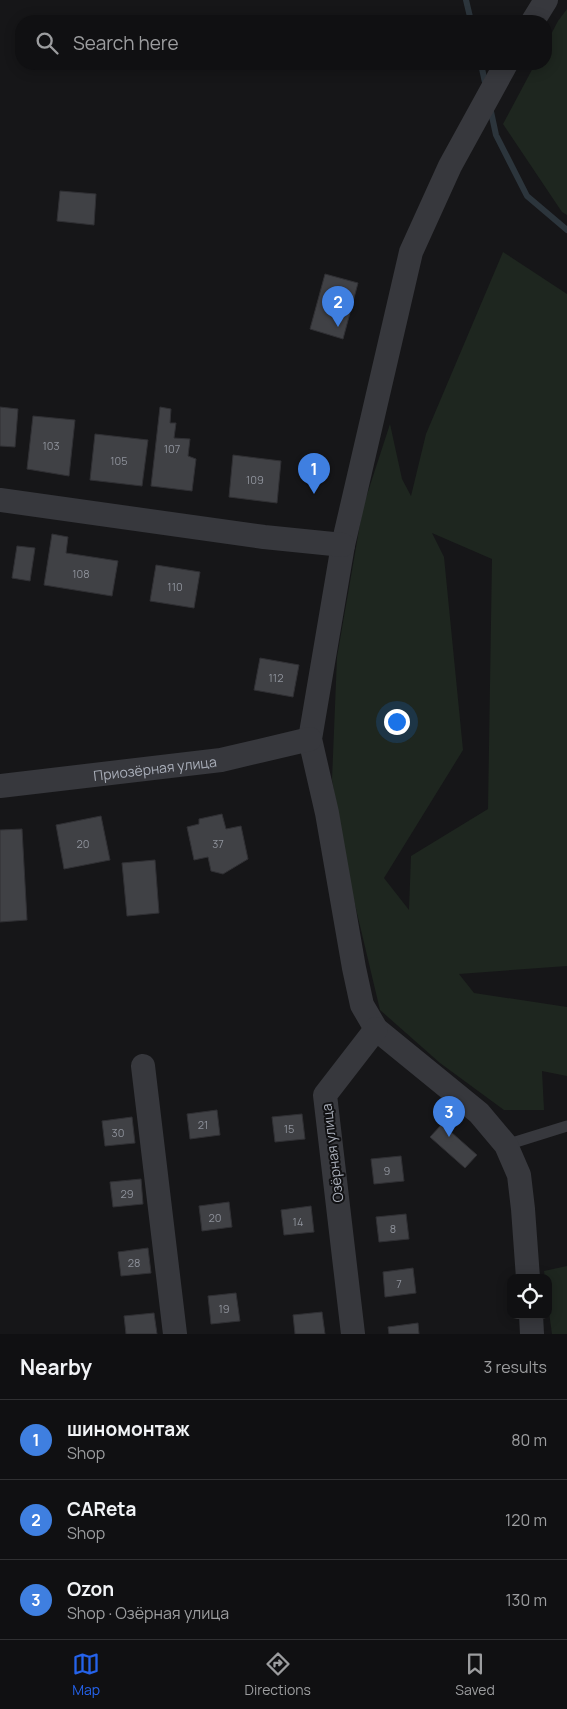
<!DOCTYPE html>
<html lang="en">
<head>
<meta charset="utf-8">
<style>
  :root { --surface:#101012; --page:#19191b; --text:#f1f3f6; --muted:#9c9d9f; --line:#303032; --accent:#2563eb }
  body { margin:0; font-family:Manrope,sans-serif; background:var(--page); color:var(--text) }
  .controls { position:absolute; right:15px; bottom:15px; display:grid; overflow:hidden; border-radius:10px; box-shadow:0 2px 12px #0003 }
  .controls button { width:45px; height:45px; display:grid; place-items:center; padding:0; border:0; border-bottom:1px solid var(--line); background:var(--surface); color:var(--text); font:25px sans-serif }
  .you { position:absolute; left:396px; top:721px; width:18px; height:18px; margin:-12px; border:4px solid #fff; border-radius:50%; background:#1a73e8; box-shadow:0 0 0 8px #1a73e833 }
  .badge { display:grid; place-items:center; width:32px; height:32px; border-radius:50%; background:var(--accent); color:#fff; font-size:16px; font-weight:700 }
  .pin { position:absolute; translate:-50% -41px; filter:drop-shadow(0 1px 2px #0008) }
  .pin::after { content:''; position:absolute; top:26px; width:18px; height:15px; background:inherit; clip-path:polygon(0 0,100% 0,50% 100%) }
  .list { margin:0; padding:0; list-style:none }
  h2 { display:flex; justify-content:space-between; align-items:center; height:65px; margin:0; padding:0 20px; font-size:21px }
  h2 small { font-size:16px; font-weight:400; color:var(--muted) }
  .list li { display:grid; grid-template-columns:32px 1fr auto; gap:15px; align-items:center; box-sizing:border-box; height:80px; padding:0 20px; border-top:1px solid var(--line) }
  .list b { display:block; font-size:19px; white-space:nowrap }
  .list p { margin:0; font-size:16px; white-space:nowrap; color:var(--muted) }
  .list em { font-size:16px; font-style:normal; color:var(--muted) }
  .icon { flex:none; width:28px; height:28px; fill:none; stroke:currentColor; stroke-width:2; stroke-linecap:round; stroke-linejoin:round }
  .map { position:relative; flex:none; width:567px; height:1334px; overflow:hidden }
  .search { position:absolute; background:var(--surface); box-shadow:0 2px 12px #0003; left:15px; right:15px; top:15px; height:55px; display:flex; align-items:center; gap:12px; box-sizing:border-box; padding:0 18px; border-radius:20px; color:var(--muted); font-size:19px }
  .sheet { height:305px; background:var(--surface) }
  nav { display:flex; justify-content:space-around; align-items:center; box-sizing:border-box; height:70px; border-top:1px solid var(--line); background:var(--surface); font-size:14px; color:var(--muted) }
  nav a { display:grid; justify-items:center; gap:2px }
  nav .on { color:var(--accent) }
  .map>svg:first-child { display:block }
  .green { fill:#1e261f; fill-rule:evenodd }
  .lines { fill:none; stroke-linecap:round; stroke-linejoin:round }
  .stream { stroke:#2c353c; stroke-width:6 }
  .building { fill:#404145; stroke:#303034 }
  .lane { stroke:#37383d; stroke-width:11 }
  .street { stroke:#37383d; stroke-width:24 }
  .labels { text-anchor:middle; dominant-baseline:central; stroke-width:4; stroke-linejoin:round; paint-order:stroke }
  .number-label { font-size:11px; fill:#8e929b }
  .street-label { font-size:14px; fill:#a8adb8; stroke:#111113 }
</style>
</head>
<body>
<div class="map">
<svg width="567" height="1334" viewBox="0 0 567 1334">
  <rect width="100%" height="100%" fill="#161618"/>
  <!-- green -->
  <path class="green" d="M567 9V215L562 212 503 124 535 64H546V44L558 21Z
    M503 252 567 294V966L459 974 474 993 567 1007V1076L542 1071 544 1110H504L440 1063 380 1010 352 892 332 780 337 657 363 507 390 424 402 479 411 496 426 434ZM432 533 492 559 488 809 411 856 409 910 384 878 463 750 444 557Z
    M567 1266V1334H552L548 1305V1278H545L544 1271Z"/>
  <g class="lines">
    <!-- stream -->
    <path class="stream" d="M466 0 471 21
      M481 64 486 87
      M490 107 496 135 527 196 567 230"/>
  </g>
  <!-- building -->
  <path class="building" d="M60 191 96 194 94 225 57 221Z
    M325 274 358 283 343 339 310 329Z
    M0 407 18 409 15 447 0 446Z
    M160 407 171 409 170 423H176L174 438 190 439 188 456 196 459 192 491 151 486Z
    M33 416 75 420 69 476 27 469Z
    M95 434 148 440 142 486 90 480Z
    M233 455 281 461 277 503 229 497Z
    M52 534 68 537 66 553 118 561 112 596 44 585Z
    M17 546 35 548 30 581 12 578Z
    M156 565 200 572 194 608 150 601Z
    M260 658 299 665 293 697 254 690Z
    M222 814 226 829 241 826 248 859 223 874 211 871 208 857 194 860 187 827 199 824V819Z
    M101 816 110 860 64 869 56 825Z
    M22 829 27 920 0 922V830Z
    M155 860 159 913 127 916 122 863Z
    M217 1110 220 1135 190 1139 187 1114Z
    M302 1114 305 1139 275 1142 272 1117Z
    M132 1117 135 1143 105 1146 102 1121Z
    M442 1124 477 1155 465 1168 430 1137Z
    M401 1156 404 1181 374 1184 371 1159Z
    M141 1179 143 1204 113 1207 110 1182Z
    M229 1202 232 1227 202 1231 199 1206Z
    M311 1206 314 1232 284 1235 281 1210Z
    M406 1214 409 1239 379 1242 376 1217Z
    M148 1248 151 1273 121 1276 118 1252Z
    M413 1268 416 1293 385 1297 383 1272Z
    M236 1293 240 1321 211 1324 208 1296Z
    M322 1312 325 1334H295L293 1315Z
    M154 1313 157 1334H126L124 1316Z
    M418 1323 419 1334H389L388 1327Z"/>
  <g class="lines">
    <!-- lane -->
    <path class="lane" d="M506 1145 567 1126"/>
    <!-- street -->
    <g class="street">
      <path d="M533 21 546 0"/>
      <path d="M506 64 450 166 411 252 343 545 310 739 327 813 354 968 362 1005 376 1029 479 1113 506 1145 519 1175 523 1209 528 1278"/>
      <path d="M0 500 264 537 343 545"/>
      <path id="s1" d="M0 786 221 760 310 739"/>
      <path d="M143 1066 175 1334"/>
      <path d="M531 1315 532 1334"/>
      <path d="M353 1334 325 1095 376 1029"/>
    </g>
  </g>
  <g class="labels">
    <!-- number labels -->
    <g class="number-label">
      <text x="51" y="445">103</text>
      <text x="172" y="448">107</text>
      <text x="119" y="460">105</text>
      <text x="255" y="479">109</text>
      <text x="81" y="573">108</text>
      <text x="175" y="586">110</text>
      <text x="276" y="677">112</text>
      <text x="83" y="843">20</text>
      <text x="218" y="843">37</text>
      <text x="203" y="1124">21</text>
      <text x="289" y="1128">15</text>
      <text x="118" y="1132">30</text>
      <text x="387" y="1170">9</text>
      <text x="127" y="1193">29</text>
      <text x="215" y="1217">20</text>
      <text x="298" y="1221">14</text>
      <text x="393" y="1228">8</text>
      <text x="134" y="1262">28</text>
      <text x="399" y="1283">7</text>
      <text x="224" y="1308">19</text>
    </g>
    <!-- street labels -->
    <g class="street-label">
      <text stroke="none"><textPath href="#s1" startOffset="156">Приозёрная улица</textPath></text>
      <text transform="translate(332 1153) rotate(-97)">Озёрная улица</text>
    </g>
  </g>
</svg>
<div class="controls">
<button><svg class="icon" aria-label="locate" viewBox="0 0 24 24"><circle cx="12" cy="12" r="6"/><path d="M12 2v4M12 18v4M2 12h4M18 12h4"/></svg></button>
</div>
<div class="you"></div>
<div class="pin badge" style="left:314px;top:494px;background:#3f7fe0">1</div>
<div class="pin badge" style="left:338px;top:327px;background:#3f7fe0">2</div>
<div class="pin badge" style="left:449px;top:1137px;background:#3f7fe0">3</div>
<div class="search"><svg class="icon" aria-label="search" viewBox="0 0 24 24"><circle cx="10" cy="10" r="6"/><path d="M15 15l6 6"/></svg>Search here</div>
</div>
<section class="sheet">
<h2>Nearby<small>3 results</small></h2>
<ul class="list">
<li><span class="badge" style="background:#3f7fe0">1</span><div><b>шиномонтаж</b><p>Shop</p></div><em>80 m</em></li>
<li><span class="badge" style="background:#3f7fe0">2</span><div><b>CAReta</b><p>Shop</p></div><em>120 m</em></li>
<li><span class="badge" style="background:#3f7fe0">3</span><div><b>Ozon</b><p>Shop · Озёрная улица</p></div><em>130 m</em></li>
</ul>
</section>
<nav>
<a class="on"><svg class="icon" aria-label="map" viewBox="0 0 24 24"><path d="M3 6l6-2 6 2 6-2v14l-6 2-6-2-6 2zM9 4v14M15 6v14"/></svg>Map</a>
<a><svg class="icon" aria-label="directions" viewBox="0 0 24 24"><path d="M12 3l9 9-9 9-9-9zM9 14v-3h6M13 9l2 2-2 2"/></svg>Directions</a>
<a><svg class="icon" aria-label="saved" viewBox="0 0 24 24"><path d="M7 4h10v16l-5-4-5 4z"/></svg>Saved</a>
</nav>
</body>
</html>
